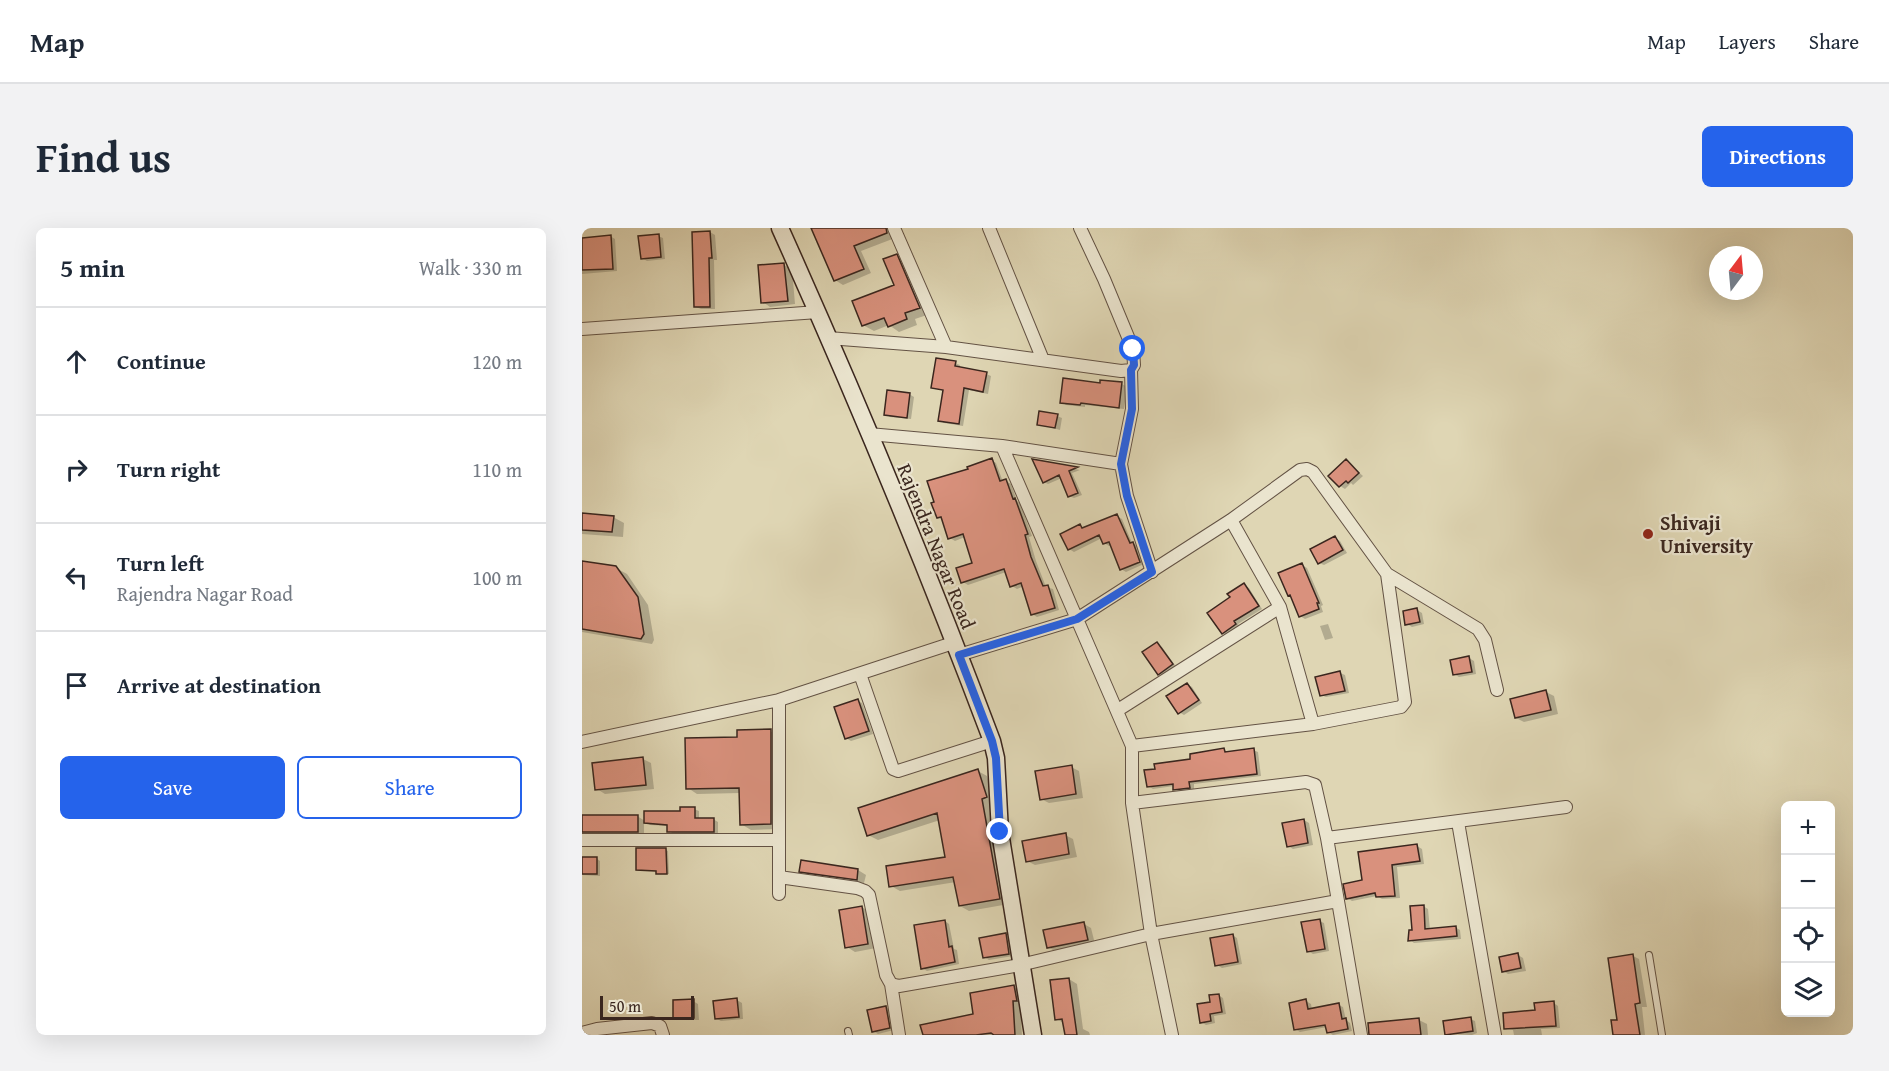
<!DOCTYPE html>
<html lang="en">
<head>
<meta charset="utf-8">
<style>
  :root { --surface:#fff; --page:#f2f2f3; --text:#1f2937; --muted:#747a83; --line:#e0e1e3; --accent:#2563eb }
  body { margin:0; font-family:"Gentium Book Plus",serif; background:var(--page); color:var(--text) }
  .controls { position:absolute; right:18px; bottom:18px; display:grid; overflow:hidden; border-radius:9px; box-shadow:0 6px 24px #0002 }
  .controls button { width:54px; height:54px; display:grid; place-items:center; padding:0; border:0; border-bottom:2px solid var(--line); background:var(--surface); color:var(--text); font:30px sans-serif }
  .compass { position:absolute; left:1127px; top:18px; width:54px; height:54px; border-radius:50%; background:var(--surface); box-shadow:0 6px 24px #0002; rotate:16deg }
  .scale { position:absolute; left:18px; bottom:15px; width:94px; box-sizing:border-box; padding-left:6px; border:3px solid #3a261e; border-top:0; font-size:16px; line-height:21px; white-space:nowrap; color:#3a261e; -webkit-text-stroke:4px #eae4ce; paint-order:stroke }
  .stop { position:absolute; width:18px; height:18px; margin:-14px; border:4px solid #2563eb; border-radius:50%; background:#fff }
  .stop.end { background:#2563eb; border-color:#fff; box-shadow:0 2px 6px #0008 }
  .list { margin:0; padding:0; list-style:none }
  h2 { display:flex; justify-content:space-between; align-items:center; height:78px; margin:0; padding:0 24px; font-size:26px }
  h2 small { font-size:20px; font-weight:400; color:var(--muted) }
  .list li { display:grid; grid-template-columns:39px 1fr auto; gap:18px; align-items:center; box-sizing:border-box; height:108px; padding:0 24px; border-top:2px solid var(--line) }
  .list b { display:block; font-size:22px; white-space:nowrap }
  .list p { margin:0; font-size:20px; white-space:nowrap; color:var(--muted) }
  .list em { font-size:20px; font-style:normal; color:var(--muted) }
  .actions { display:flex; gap:12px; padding:18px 24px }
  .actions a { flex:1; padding:14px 0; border:2px solid var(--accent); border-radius:9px; text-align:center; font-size:21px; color:var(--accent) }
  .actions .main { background:var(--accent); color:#fff }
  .icon { flex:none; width:33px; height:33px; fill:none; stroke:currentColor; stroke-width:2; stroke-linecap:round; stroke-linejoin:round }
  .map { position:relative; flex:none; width:1271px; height:807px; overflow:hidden; border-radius:9px }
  header { display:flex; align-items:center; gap:36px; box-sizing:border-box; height:84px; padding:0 30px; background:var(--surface); border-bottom:2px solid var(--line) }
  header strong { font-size:28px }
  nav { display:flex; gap:33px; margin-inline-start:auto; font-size:21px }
  .intro { display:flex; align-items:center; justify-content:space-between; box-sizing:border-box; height:144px; padding:0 36px }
  h1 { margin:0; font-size:42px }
  .button { padding:15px 27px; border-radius:9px; background:var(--accent); color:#fff; font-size:21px; font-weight:700 }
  main { display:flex; gap:36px; padding:0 36px }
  aside { flex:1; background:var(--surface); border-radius:9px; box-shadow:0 6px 24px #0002 }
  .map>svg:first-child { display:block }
  .shadow { fill:#0003 }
  .building { fill:#d9917d; stroke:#3a261e; stroke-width:1.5 }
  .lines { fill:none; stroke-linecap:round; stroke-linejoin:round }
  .lane-casing { stroke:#635244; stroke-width:8 }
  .street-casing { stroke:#635244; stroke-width:14 }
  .secondary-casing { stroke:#3a261e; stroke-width:19 }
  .lane { stroke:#eae4ce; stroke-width:6 }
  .street { stroke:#eae4ce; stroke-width:12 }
  .secondary { stroke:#eae4ce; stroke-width:16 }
  .route { stroke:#2563eb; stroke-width:8 }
  .poi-dot { fill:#8f2418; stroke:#eae4ce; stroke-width:2 }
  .labels { text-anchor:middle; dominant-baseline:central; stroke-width:4.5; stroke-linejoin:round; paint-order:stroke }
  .poi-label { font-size:20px; font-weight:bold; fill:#3a261e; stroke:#eae4ce; text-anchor:start }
  .street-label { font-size:20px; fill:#3a261e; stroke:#eae4ce }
</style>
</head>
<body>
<header>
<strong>Map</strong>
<nav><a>Map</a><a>Layers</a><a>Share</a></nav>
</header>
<div class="intro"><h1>Find us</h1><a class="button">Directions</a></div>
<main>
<aside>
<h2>5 min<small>Walk · 330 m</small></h2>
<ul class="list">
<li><svg class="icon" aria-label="ahead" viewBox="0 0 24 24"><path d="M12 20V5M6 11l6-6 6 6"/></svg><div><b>Continue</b></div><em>120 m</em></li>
<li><svg class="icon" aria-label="right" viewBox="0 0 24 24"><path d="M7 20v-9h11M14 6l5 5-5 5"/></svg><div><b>Turn right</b></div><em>110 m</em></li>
<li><svg class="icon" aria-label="left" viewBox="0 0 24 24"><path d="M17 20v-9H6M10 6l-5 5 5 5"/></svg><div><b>Turn left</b><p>Rajendra Nagar Road</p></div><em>100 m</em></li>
<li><svg class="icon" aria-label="arrive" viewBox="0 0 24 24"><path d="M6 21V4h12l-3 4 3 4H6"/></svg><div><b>Arrive at destination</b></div></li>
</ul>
<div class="actions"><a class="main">Save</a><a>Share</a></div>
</aside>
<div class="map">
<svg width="1271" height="807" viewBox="0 0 1271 807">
  <rect width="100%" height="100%" fill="#dfd6b4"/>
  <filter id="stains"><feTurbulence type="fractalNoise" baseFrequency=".00333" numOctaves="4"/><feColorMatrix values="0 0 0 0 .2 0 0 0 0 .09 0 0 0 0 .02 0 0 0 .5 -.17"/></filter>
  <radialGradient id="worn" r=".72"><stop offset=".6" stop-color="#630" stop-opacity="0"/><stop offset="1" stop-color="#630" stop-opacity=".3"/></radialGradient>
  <!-- shadow -->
  <path class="shadow" d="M232 0H313V10L279 23 289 45 261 57 253 52Z
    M128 4 133 7 135 32H132L133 81H119L114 79Z
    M28 8 33 11 35 43 0 46V12Z
    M76 8 81 10 83 31 65 33 60 30Z
    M314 28 325 34 348 86 333 91 335 97 317 104 307 97 292 103 281 97 313 58Z
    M202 37 210 41 213 76 188 79 181 74Z
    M373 135 378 137 377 141 404 146 409 148 406 166 387 162 381 198 362 195 357 192 362 163 351 159Z
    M540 156 545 159 542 181 503 177V179L484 177 480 174 519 157Z
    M327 166 332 169 329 191 308 189 304 186Z
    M475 188 480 190 478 202 457 196Z
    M409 232 414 235 421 254 424 253 429 256 435 273 438 275 450 308 447 309 454 333 464 359 471 361 477 382 455 389 450 386 442 358 435 361 430 358 424 344 386 357 381 354 392 336 383 309 373 313 368 310 362 292 356 289 388 242Z
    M453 233 498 242 490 245 500 267 492 270 487 268 480 250 466 256 462 254Z
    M764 233 781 248 771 257 769 255 763 261 758 258Z
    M0 287 31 289 42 295 41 309 0 306Z
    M535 288 540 291 550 315 556 318 562 336 544 344 539 341 530 317 527 318 522 315 520 310 492 324 487 321 498 298 503 301Z
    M753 310 758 313 765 325 742 337 737 335Z
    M0 334 34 340 45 346 66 377 72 412 70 416 0 404Z
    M720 337 725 340 741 377 739 378 741 384 723 391 718 388 710 368 707 367Z
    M662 357 667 360 680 381 656 396 658 399 646 408 641 405 650 370Z
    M835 382 840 385 842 396 830 399 825 396Z
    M746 396 751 410 743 412 738 398Z
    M575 416 580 419 595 440 582 448 577 446Z
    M887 430 892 433 894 446 877 449 872 446Z
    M758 445 763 447 767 465 744 469 739 467Z
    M605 456 610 459 620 475 602 487 597 484Z
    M964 464 972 468 976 486 942 494 934 490Z
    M276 473 280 475 291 506 269 513 264 510Z
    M188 503 198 508V601L169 602 159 596 158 565 115 566 106 560 156 510Z
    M642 522 647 525 671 522 676 524 679 548 612 556V562L598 564 593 561 592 558 571 561 566 558 610 533Z
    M61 531 69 535 72 561 23 566 15 561Z
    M489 539 497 543 501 570 467 575 459 571Z
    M396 543 405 548 413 574 427 676 387 683 378 678 374 654 318 663 309 658 364 630 358 592 296 612 286 607Z
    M112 581 117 583V592L131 591 136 594V606H92L87 603V598L68 597 62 593V607L0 612V588H55L63 593Z
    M722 592 727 595 731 617 711 621 706 618Z
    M483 607 491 611 495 629 453 637 445 633Z
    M835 618 840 621 842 636 815 639 818 670 800 671 795 668 770 673 765 670 782 653Z
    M84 622 86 623 87 646H77L75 643 55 642Z
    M14 630 18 633V648L0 647V631Z
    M220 633 276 642 284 647 282 655 226 647 219 643Z
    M841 678 846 681 848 702 873 699 878 702 879 711 832 715 828 712Z
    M280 679 287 684 294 720 273 724 265 719Z
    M363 693 367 696 372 721 375 722 377 736 345 743 340 740Z
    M737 693 742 695 747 723 731 726 726 723Z
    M502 696 509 700 513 716 474 724 466 719Z
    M424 707 428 710 431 728 407 732 402 729Z
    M650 707 655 710 660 736 640 740 635 737Z
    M936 727 941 730 944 743 926 746 921 743Z
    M1051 728 1057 731 1065 779H1060L1063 807H1033Z
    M487 751 495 756 501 801 507 804 508 807H485L482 795 474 791Z
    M432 759 440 763 438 777 440 807H342L393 787Z
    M636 767 641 770 644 786 632 788 633 795 624 797 619 794Z
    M155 772 160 775 161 791 139 793 135 791Z
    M111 773 116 776 117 792H98L93 789Z
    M724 773 729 776 730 782 756 777 761 779 764 792 768 795 770 803 751 807 746 804 745 799 718 804 713 801Z
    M972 775 976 778 978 800 959 801 960 807H932L931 802 923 800Z
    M304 779 309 782 312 802 296 806 291 803Z
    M888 791 893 793 895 805 890 807 864 806Z
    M837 792 845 796 846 807H788Z"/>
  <!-- building -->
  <path class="building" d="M229 0H304L305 5 272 18 282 41 252 53Z
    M128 3 130 30H127L128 79H112L110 4Z
    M77 6 79 29 59 31 56 8Z
    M29 7 31 41 0 42V10Z
    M315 26 338 80 323 85 325 91 306 99 302 90 280 98 270 73 312 57 301 31Z
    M202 35 206 73 179 75 176 37Z
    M354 130 374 133 373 138 405 144 401 164 382 160 377 196 356 193 361 162 349 160Z
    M481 150 518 155V152L540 154 537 180 499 175 498 177 478 175Z
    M305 162 328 165 325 190 302 187Z
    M457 183 476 186 473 200 455 197Z
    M410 230 418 253 424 251 431 271 433 270 446 306 443 307 449 329 461 358 466 357 473 380 449 387 439 355 428 359 422 341 379 355 374 340 390 335 381 306 366 311 359 289 355 290 349 275 352 274 345 253 386 241 385 239Z
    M450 231 496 239 487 243 496 265 486 269 477 247 461 255Z
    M764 231 777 245 766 255 764 253 757 259 746 248Z
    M0 285 32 288 30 304 0 302Z
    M535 286 548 315 551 314 558 334 538 342 527 314 521 316 517 307 486 322 478 306 498 296 500 300Z
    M753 308 761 322 736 336 728 321Z
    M0 333 34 338 56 369 62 406 59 411 0 401Z
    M720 335 737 375H735L737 381 717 389 708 367 706 368 696 345Z
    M662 355 677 378 652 393 654 396 640 406 625 385 648 369 645 366Z
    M835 380 838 394 823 397 821 383Z
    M575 414 591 436 576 447 560 424Z
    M887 428 890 444 871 447 868 432Z
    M758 443 763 463 738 468 733 449Z
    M605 455 617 472 596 486 584 468Z
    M964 462 969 482 933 490 928 471Z
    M276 471 287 503 263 511 252 479Z
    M189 501V596L158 597 157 560 104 561 103 510 155 509V502Z
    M642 520 643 524 672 520 675 546 607 554 608 560 591 562V556L565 559 562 542 573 541 572 536 608 531V526Z
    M61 529 64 557 13 562 10 535Z
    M490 537 494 566 458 572 453 543Z
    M396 541 405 569 400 571 418 671 377 678 371 649 307 659 304 638 363 629 355 585 285 608 276 580Z
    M98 579H113V590H132V604H85V597L62 595V583H98Z
    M0 587H56V604H0Z
    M722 591 726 615 705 619 700 595Z
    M484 605 487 626 444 634 440 613Z
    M835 616 838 633 810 637 813 668 794 669 793 665 764 671 761 656 780 652 776 624Z
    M54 620H84L85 646H74V643L54 642Z
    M0 629H15V646H0Z
    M219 632 276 641 275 652 217 644Z
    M842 677 843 701 874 698 875 708 826 713 827 702H830L828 678Z
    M280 678 286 716 263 720 257 682Z
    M738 691 743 721 725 724 719 694Z
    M363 692 367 719 370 718 373 734 339 741 332 697Z
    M502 694 506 712 465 720 461 702Z
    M424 705 427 726 401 730 397 710Z
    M651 706 656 734 633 738 628 710Z
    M936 725 939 740 920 744 917 729Z
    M1051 726 1058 775 1053 776 1058 807H1031L1029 792H1035L1026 730Z
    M487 750 495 807H483L480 791 473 792 468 752Z
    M432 757 435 773H431L433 807H412L409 805 394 807H341L338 797 391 786 388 765Z
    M637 766 640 784 628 786 629 793 618 795 615 776 628 774 627 767Z
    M155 770 157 789 133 791 131 773Z
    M112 771V790H91V772Z
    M724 771 726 781 757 775 760 791 764 790 766 801 745 805 743 797 712 802 707 775Z
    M972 773 974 798 922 801 921 785 953 782 952 775Z
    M304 778 308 800 290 804 285 782Z
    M889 789 891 803 863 807 861 793Z
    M837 790 839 807H787L786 795Z"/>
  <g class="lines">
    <defs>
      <path id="lane" d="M1067 727 1080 807
        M266 803 267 807"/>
      <path id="street" d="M312 0 364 119 539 143 549 142
        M407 0 461 132
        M498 0 522 51 551 121 552 137 549 142 550 181 539 236 545 268 570 344
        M0 101 236 84
        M246 110 364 119
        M287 206 420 218 539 236
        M649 292 698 379 731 496
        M805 346 896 401 903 412 915 462
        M377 427 495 391 649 292 718 242 725 241 731 244 805 346 823 474 819 479 731 496 550 518 420 218
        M278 446 311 541 316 543 410 513
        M536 482 698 379
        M0 514 197 472
        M550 518V575L569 706 590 807
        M550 575 724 554 733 557 745 610
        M876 594 913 807
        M0 612H197V472L371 415
        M197 649 275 660 283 663 287 667 304 747 309 756 317 807
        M197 666V612
        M756 673 779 807
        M309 756 317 758 438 737 569 706 756 673 745 610 984 579
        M0 805 15 801 70 795 78 798 81 807"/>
      <path id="secondary" d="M198 0C274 169 345 340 410 513L414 530 418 604 451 807"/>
    </defs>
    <!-- lane casing -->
    <use href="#lane" class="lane-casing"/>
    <!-- street casing -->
    <use href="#street" class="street-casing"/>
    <!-- secondary casing -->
    <use href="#secondary" class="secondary-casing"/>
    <!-- lane -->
    <use href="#lane" class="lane"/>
    <!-- street -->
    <use href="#street" class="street"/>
    <!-- secondary -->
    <use href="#secondary" class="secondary"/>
  </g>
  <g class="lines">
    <!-- route -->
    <path class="route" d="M418 604 414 530 410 513 377 427 495 391 570 344 545 268 539 236 550 181 549 142 552 137 551 121"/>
  </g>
  <!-- markers -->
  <circle class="poi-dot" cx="1066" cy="306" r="6"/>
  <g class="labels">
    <!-- poi labels -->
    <g class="poi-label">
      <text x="1078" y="294">Shivaji<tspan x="1078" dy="23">University</tspan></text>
    </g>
    <!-- street labels -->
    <g class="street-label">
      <text transform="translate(355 318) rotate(68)">Rajendra Nagar Road</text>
    </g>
  </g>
  <rect width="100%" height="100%" filter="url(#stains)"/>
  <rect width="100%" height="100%" fill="url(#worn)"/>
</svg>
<div class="controls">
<button>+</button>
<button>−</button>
<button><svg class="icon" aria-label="locate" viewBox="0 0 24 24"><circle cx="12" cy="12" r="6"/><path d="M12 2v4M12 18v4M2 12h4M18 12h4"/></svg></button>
<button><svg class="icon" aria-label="layers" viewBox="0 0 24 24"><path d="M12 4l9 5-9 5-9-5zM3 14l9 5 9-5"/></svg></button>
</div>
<svg class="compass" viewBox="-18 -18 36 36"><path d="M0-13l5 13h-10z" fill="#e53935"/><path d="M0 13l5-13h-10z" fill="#747a83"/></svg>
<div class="scale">50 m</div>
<div class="stop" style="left:551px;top:121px"></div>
<div class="stop end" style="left:418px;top:604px"></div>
</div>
</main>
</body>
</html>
